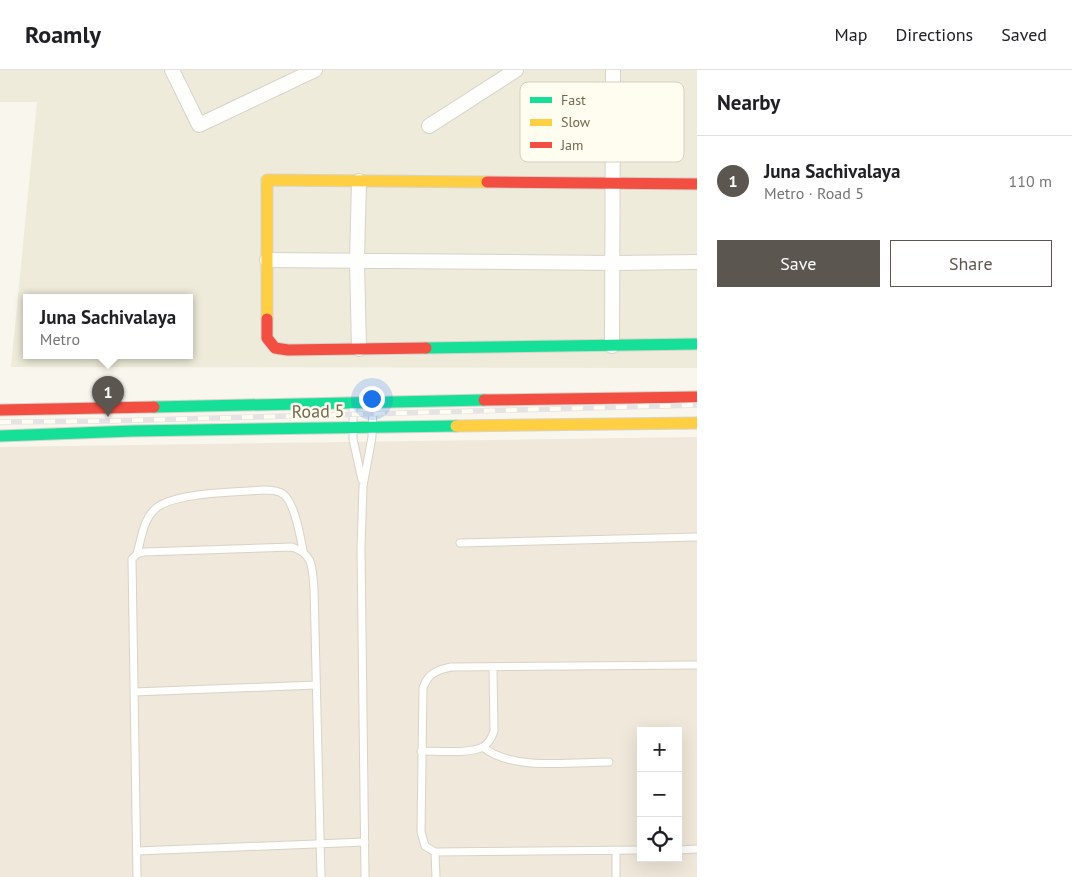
<!DOCTYPE html>
<html lang="en">
<head>
<meta charset="utf-8">
<style>
  :root { --surface:#fff; --page:#f6f6f6; --text:#202124; --muted:#757577; --line:#e0e0e0; --accent:#5b5750 }
  body { margin:0; font-family:"PT Sans",sans-serif; background:var(--page); color:var(--text) }
  .controls { position:absolute; right:15px; bottom:15px; display:grid; overflow:hidden; border-radius:0px; box-shadow:0 5px 20px #0002 }
  .controls button { width:45px; height:45px; display:grid; place-items:center; padding:0; border:0; border-bottom:1px solid var(--line); background:var(--surface); color:var(--text); font:25px sans-serif }
  .you { position:absolute; left:371px; top:328px; width:18px; height:18px; margin:-12px; border:4px solid #fff; border-radius:50%; background:#1a73e8; box-shadow:0 0 0 8px #1a73e833 }
  .badge { display:grid; place-items:center; width:32px; height:32px; border-radius:50%; background:var(--accent); color:#fff; font-size:16px; font-weight:700 }
  .pin { position:absolute; translate:-50% -41px; filter:drop-shadow(0 1px 2px #0008) }
  .pin::after { content:''; position:absolute; top:26px; width:18px; height:15px; background:inherit; clip-path:polygon(0 0,100% 0,50% 100%) }
  .popup { position:absolute; left:23px; top:224px; width:170px; height:65px; box-sizing:border-box; display:grid; place-content:center; border-radius:0px; background:var(--surface); filter:drop-shadow(0 1px 4px #0005); font-size:16px; white-space:nowrap; color:var(--muted) }
  .popup b { font-size:19px; color:var(--text) }
  .popup::after { content:''; position:absolute; left:50%; top:100%; margin-left:-10px; border:10px solid transparent; border-top-color:var(--surface) }
  .list { margin:0; padding:0; list-style:none }
  h2 { display:flex; justify-content:space-between; align-items:center; height:65px; margin:0; padding:0 20px; font-size:21px }
  h2 small { font-size:16px; font-weight:400; color:var(--muted) }
  .list li { display:grid; grid-template-columns:32px 1fr auto; gap:15px; align-items:center; box-sizing:border-box; height:90px; padding:0 20px; border-top:1px solid var(--line) }
  .list b { display:block; font-size:19px; white-space:nowrap }
  .list p { margin:0; font-size:16px; white-space:nowrap; color:var(--muted) }
  .list em { font-size:16px; font-style:normal; color:var(--muted) }
  .actions { display:flex; gap:10px; padding:15px 20px }
  .actions a { flex:1; padding:11px 0; border:1px solid var(--accent); border-radius:0px; text-align:center; font-size:18px; color:var(--accent) }
  .actions .main { background:var(--accent); color:#fff }
  .icon { flex:none; width:28px; height:28px; fill:none; stroke:currentColor; stroke-width:2; stroke-linecap:round; stroke-linejoin:round }
  .map { position:relative; flex:none; width:697px; height:807px; overflow:hidden }
  header { display:flex; align-items:center; gap:30px; box-sizing:border-box; height:70px; padding:0 25px; background:var(--surface); border-bottom:1px solid var(--line) }
  header strong { font-size:24px }
  nav { display:flex; gap:28px; margin-inline-start:auto; font-size:18px }
  main { display:flex }
  aside { flex:1; background:var(--surface) }
  .map>svg:first-child { display:block }
  .residential { fill:#efebda; fill-rule:evenodd }
  .commercial { fill:#f0e8da; fill-rule:evenodd }
  .lines { fill:none; stroke-linecap:round; stroke-linejoin:round }
  .lane-casing { stroke:#d6d3ca; stroke-width:9 }
  .street-casing { stroke:#d6d3ca; stroke-width:16 }
  .fast-casing { stroke:#d7d3ca; stroke-width:13 }
  .slow-casing { stroke:#d7d3ca; stroke-width:13 }
  .jam-casing { stroke:#d7d3ca; stroke-width:13 }
  .lane { stroke:#fefefc; stroke-width:7 }
  .street { stroke:#fefefc; stroke-width:14 }
  .fast { stroke:#16e098; stroke-width:11 }
  .slow { stroke:#ffcf43; stroke-width:11 }
  .jam { stroke:#f24e42; stroke-width:11 }
  .rail-casing { stroke:#e6e3e5; stroke-width:5.5 }
  .rail { stroke:#fefdf0; stroke-width:4; stroke-dasharray:11; stroke-linecap:butt }
  .labels { text-anchor:middle; dominant-baseline:central; stroke-width:5; stroke-linejoin:round; paint-order:stroke }
  .street-label { font-size:18px; fill:#75674e; stroke:#fefdf0 }
  .key { fill:#fefdf0; stroke:#d5d0bf; stroke-width:1 }
  .key-label { font-size:14px; fill:#75674e }
</style>
</head>
<body>
<header>
<strong>Roamly</strong>
<nav><a>Map</a><a>Directions</a><a>Saved</a></nav>
</header>
<main>
<div class="map">
<svg width="697" height="807" viewBox="0 0 697 807">
  <rect width="100%" height="100%" fill="#f8f6ed"/>
  <!-- residential -->
  <path class="residential" d="M0 0H697V298L11 297 37 32H0ZM27 228H189V286H27Z"/>
  <!-- commercial -->
  <path class="commercial" d="M697 367V807H0V377ZM641 661H678V788H641Z"/>
  <g class="lines">
    <defs>
      <path id="lane" d="M353 335V369L362 410
        M460 473 697 467
        M137 484C141 470 143 451 154 440 171 422 238 422 264 420 270 420 278 420 283 424 295 433 300 466 303 480
        M134 622 316 615
        M483 677C511 701 573 692 609 692
        M421 681C437 681 469 684 483 677 489 673 492 667 494 661L493 597
        M641 780 435 782 425 776 421 762 423 618C428 603 437 600 451 597L697 595
        M678 780 697 779
        M137 781 365 772
        M616 781V807
        M435 782 436 807
        M137 807 132 489 137 484 144 482 292 477C314 484 312 498 314 518L321 807
        M365 807 361 479 363 416 372 367 373 333"/>
      <path id="street" d="M172 0 199 55 315 0
        M429 56 516 0
        M267 190 614 193 697 192
        M612 276 613 0
        M359 279 357 191 359 111"/>
      <path id="fast" d="M426 278 697 274
        M154 337 484 330
        M0 366 132 361 456 356"/>
      <path id="slow" d="M267 249V110L487 112
        M456 356 697 353"/>
      <path id="jam" d="M487 112 697 114
        M267 249V268L275 278 288 280 426 278
        M484 330 697 327
        M0 340 154 337"/>
    </defs>
    <!-- lane casing -->
    <use href="#lane" class="lane-casing"/>
    <!-- street casing -->
    <use href="#street" class="street-casing"/>
    <!-- fast casing -->
    <use href="#fast" class="fast-casing"/>
    <!-- slow casing -->
    <use href="#slow" class="slow-casing"/>
    <!-- jam casing -->
    <use href="#jam" class="jam-casing"/>
    <!-- lane -->
    <use href="#lane" class="lane"/>
    <!-- street -->
    <use href="#street" class="street"/>
    <!-- fast -->
    <use href="#fast" class="fast"/>
    <!-- slow -->
    <use href="#slow" class="slow"/>
    <!-- jam -->
    <use href="#jam" class="jam"/>
    <defs>
      <path id="rail" d="M0 352 108 351 697 335"/>
    </defs>
    <!-- rail casing -->
    <use href="#rail" class="rail-casing"/>
    <!-- rail -->
    <use href="#rail" class="rail"/>
  </g>
  <g class="labels">
    <!-- street labels -->
    <g class="street-label">
      <text transform="translate(318 341) rotate(-1)">Road 5</text>
    </g>
  </g>
  <!-- legend -->
  <rect x="520" y="12" width="164" height="80" rx="8" class="key"/>
  <rect x="530" y="27" width="22" height="6" fill="#16e098"/>
  <rect x="530" y="49" width="22" height="7" fill="#ffcf43"/>
  <rect x="530" y="72" width="22" height="6" fill="#f24e42"/>
  <g class="key-label">
    <text x="561" y="35">Fast</text>
    <text x="561" y="57">Slow</text>
    <text x="561" y="80">Jam</text>
  </g>
</svg>
<div class="controls">
<button>+</button>
<button>−</button>
<button><svg class="icon" aria-label="locate" viewBox="0 0 24 24"><circle cx="12" cy="12" r="6"/><path d="M12 2v4M12 18v4M2 12h4M18 12h4"/></svg></button>
</div>
<div class="you"></div>
<div class="pin badge" style="left:108px;top:347px">1</div>
<div class="popup"><b>Juna Sachivalaya</b>Metro</div>
</div>
<aside>
<h2>Nearby<small></small></h2>
<ul class="list">
<li><span class="badge">1</span><div><b>Juna Sachivalaya</b><p>Metro · Road 5</p></div><em>110 m</em></li>
</ul>
<div class="actions"><a class="main">Save</a><a>Share</a></div>
</aside>
</main>
</body>
</html>
